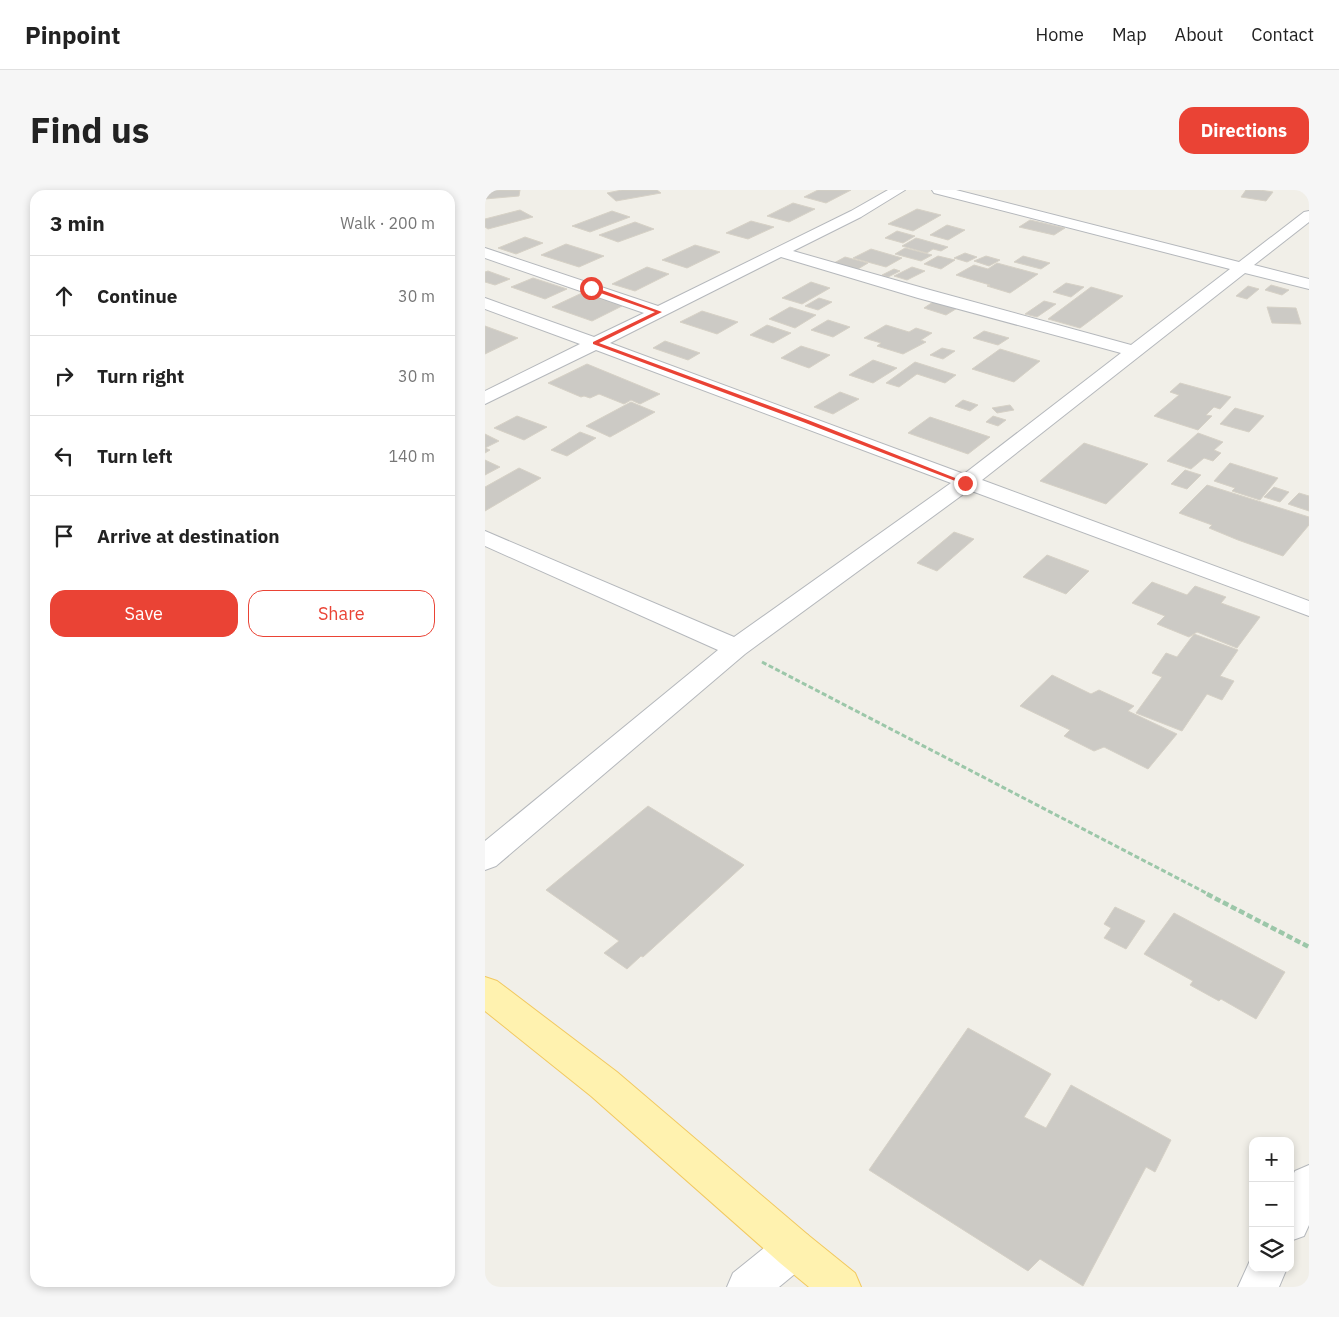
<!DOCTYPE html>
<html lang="en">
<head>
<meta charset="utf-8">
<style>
  :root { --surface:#fff; --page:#f6f6f6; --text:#222; --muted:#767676; --line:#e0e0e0; --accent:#ea4335 }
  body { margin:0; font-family:"IBM Plex Sans",sans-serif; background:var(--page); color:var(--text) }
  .controls { position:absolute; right:15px; bottom:15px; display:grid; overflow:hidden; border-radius:10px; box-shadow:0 2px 8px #0003 }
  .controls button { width:45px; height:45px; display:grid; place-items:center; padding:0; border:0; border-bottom:1px solid var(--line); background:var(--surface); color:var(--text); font:25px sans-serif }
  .stop { position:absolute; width:15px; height:15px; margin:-11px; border:4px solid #ea4335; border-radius:50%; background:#fff }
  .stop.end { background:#ea4335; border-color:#fff; box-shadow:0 1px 5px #0008 }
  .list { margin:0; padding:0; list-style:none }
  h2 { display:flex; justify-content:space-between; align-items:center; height:65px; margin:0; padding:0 20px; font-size:21px }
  h2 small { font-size:16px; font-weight:400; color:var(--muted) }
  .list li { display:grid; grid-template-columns:32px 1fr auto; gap:15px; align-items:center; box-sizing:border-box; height:80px; padding:0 20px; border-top:1px solid var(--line) }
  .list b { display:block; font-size:19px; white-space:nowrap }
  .list em { font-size:16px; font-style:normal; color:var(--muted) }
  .actions { display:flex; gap:10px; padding:15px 20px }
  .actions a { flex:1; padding:11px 0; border:1px solid var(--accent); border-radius:15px; text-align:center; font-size:18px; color:var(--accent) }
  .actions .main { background:var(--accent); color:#fff }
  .icon { flex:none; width:28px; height:28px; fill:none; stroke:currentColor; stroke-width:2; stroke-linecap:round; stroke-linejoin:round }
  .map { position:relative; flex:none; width:824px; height:1097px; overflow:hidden; border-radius:15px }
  header { display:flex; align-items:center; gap:30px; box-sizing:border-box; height:70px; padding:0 25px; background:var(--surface); border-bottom:1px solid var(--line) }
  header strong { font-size:24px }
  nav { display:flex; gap:28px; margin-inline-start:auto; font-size:18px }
  .intro { display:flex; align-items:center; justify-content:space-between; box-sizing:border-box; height:120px; padding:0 30px }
  h1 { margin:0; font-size:35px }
  .button { padding:12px 22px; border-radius:15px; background:var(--accent); color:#fff; font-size:18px; font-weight:700 }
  main { display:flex; gap:30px; padding:0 30px }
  aside { flex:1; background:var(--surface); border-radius:15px; box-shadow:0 2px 8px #0003 }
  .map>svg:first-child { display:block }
  .building { fill:#cccac5; stroke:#d6d1c6 }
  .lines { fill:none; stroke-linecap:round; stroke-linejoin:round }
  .minor-casing { stroke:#b5b8bc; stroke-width:2 }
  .major-casing { stroke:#f2c960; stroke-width:2 }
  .path-far1 { stroke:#9cc7a9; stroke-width:3; stroke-dasharray:5 2.5; stroke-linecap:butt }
  .path { stroke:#9cc7a9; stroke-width:4.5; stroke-dasharray:6 3; stroke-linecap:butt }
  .minor { fill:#fff; fill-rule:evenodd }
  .major { fill:#fff2af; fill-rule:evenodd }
  .route { fill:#ea4335 }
</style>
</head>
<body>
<header>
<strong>Pinpoint</strong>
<nav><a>Home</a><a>Map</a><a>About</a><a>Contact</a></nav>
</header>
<div class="intro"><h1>Find us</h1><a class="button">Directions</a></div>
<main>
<aside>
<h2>3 min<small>Walk · 200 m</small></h2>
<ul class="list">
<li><svg class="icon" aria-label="ahead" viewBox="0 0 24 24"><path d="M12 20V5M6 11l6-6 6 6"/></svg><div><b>Continue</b></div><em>30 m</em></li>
<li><svg class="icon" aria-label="right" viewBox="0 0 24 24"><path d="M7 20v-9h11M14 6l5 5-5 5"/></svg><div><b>Turn right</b></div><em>30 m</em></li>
<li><svg class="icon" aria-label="left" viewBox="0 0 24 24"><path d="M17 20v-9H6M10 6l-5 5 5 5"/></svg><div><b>Turn left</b></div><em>140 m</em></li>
<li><svg class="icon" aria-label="arrive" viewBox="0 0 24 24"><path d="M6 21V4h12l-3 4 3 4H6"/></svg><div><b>Arrive at destination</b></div></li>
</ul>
<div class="actions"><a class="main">Save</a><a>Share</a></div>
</aside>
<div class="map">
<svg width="824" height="1097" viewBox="0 0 824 1097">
  <rect width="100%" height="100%" fill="#f1efe8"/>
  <!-- building -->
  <path class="building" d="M0 0H35L34 6 0 9Z
    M137 0H172L176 3 131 11 122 3Z
    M333 0H366L341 13 319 7Z
    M761 0H774L788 2 781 11 756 7Z
    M308 13 330 19 304 32 282 26Z
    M432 19 456 25 428 41 403 34Z
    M35 20 48 27 3 39 0 37V29Z
    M127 21 145 27 105 42 87 36Z
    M545 30 580 38 569 45 534 37Z
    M266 31 289 37 263 49 241 43Z
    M150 32 169 39 133 52 114 45Z
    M462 35 480 40 463 50 445 45Z
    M412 41 430 46 418 53 400 48Z
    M40 47 58 53 31 64 13 58Z
    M431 48 435 49 463 57 456 61 448 59 442 63 417 56Z
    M81 54 119 66 94 77 56 65Z
    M210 55 235 62 202 78 177 70Z
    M420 58 447 65 436 71 410 64Z
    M386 59 417 68 401 77 368 68Z
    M480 63 492 67 482 72 469 68Z
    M453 66 470 70 456 79 439 74Z
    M501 66 515 70 504 76 489 71Z
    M538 66 565 73 556 79 529 72Z
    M360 67 383 73 373 79 349 73Z
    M512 73 553 84 525 103 502 96 505 95 471 85 489 75 503 79Z
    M162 77 184 84 150 101 127 94Z
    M427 77 440 81 422 90 409 86Z
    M409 79 415 81 403 87 397 85Z
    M3 81 25 89 10 95 0 92V82Z
    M48 88 82 99 60 109 26 97Z
    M326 92 345 98 317 114 297 108Z
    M581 93 599 97 586 107 568 102Z
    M786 95 804 100 797 105 780 100Z
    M763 96 774 99 762 109 751 106Z
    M606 97 638 106 595 138 563 129Z
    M97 103 137 116 107 131 67 117Z
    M334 108 347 112 333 120 320 116Z
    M451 110 474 117 461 125 439 118Z
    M559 111 571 114 552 127 540 124Z
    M305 117 331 125 310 138 284 129Z
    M782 117 811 118 816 134 787 133Z
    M217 121 253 132 232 144 195 132Z
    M343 130 365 137 348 147 326 140Z
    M282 135 306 143 288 153 265 145Z
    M401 135 424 142 431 138 447 143 436 150 441 152 418 164 392 156 396 153 379 148Z
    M0 136 33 148 0 164Z
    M499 141 524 148 513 155 488 148Z
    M180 151 215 163 203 170 168 158Z
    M316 156 345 165 324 178 296 168Z
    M457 158 470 161 458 169 445 165Z
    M515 159 555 171 529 192 487 179Z
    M388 170 412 178 388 193 364 185Z
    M430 172 471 185 460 193 432 184 414 197 401 193Z
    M102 174 175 204 155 214 146 210 139 214 114 204 105 208 99 206 96 207 63 193Z
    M695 193 746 207 735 219 729 217 721 225 727 226 713 240 669 226 694 205 685 202Z
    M355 202 374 209 348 224 329 217Z
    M478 210 493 215 485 221 470 216Z
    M146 212 170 222 125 247 101 236Z
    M525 215 529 220 512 223 507 218Z
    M750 218 779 226 764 242 735 234Z
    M32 226 62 237 39 250 9 238Z
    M508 226 521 230 513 236 501 232Z
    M445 227 505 247 483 264 423 243Z
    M95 242 111 248 82 266 66 260Z
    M713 243 738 252 729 260 736 263 728 271 719 268 706 279 682 271Z
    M0 244 14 251 0 258 5 260 0 263Z
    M599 253 663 274 621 314 555 291Z
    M0 270 15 277 0 285Z
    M745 273 793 288 775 310 747 301 750 298 729 291Z
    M34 278 56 288 0 321V297Z
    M700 280 716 285 702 299 686 294Z
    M722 295 824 327V335L798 366 753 350 724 338 727 335 694 323Z
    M789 297 804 302 795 312 779 307Z
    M814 303 824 306V321L803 314Z
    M469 342 489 349 452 381 432 373Z
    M562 365 604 381 581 404 538 387Z
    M667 392 702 405 710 396 741 407 736 413 775 427 752 458 712 442 704 447 672 434 680 426 647 413Z
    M709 444 753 460 735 486 749 491 737 510 722 504 697 541 651 523 677 487 667 483 681 463 692 467Z
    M567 485 606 504 614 500 649 516 643 521 692 544 663 579 619 557 609 561 579 546 585 540 535 516Z
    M163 616 259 675 158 767 156 766 142 779 119 763 134 751 61 700Z
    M630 717 660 731 641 759 619 748 626 738 619 734Z
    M689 723 800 782 771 829 736 809 734 811 705 795 708 791 659 764Z
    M483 838 566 884 539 927 561 938 586 895 686 950 670 982 661 977 598 1096 555 1069 543 1081 384 980Z"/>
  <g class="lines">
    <defs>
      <path id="minor" d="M403 0H420L376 27 308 61 445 100 646 155 745 79 449 3 447 0H471L754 72 819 22 824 21V32L769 75 824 89V99L760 83 497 290 824 411V426L484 300 260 464 11 676 0 680V651L233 460 0 356V341L249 447 466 293 111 160 0 214V201L95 154 0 119V108L109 147 159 123 0 68V58L173 116 366 21ZM296 67 433 108 636 163 479 284 125 153Z
        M824 975V1035L819 1046 805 1051V991L810 981Z
        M309 1039 323 1045 329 1059 323 1073 294 1097H242L248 1083 295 1045Z
        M768 1064V1078H802L794 1097H753Z"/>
      <path id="major" d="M0 787 12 791 132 882 323 1045 370 1083 376 1097H324L295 1073 106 906 0 821Z"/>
    </defs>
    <!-- minor casing -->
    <use href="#minor" class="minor-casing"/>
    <!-- major casing -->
    <use href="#major" class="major-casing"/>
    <!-- path-far1 -->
    <path class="path-far1" d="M277 472 725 705"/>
    <!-- path -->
    <path class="path" d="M722 704 824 757"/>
    <!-- minor -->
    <use href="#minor" class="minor"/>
    <!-- major -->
    <use href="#major" class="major"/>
  </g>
  <!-- route -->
  <path class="route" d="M106 96 177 122 114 153 323 230 483 293 478 294 318 232 108 154V152L170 122 104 99Z"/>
</svg>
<div class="controls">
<button>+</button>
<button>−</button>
<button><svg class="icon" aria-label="layers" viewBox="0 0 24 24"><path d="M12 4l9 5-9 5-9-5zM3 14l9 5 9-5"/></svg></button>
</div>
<div class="stop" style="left:106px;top:98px"></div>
<div class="stop end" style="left:480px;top:293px"></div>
</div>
</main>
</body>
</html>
